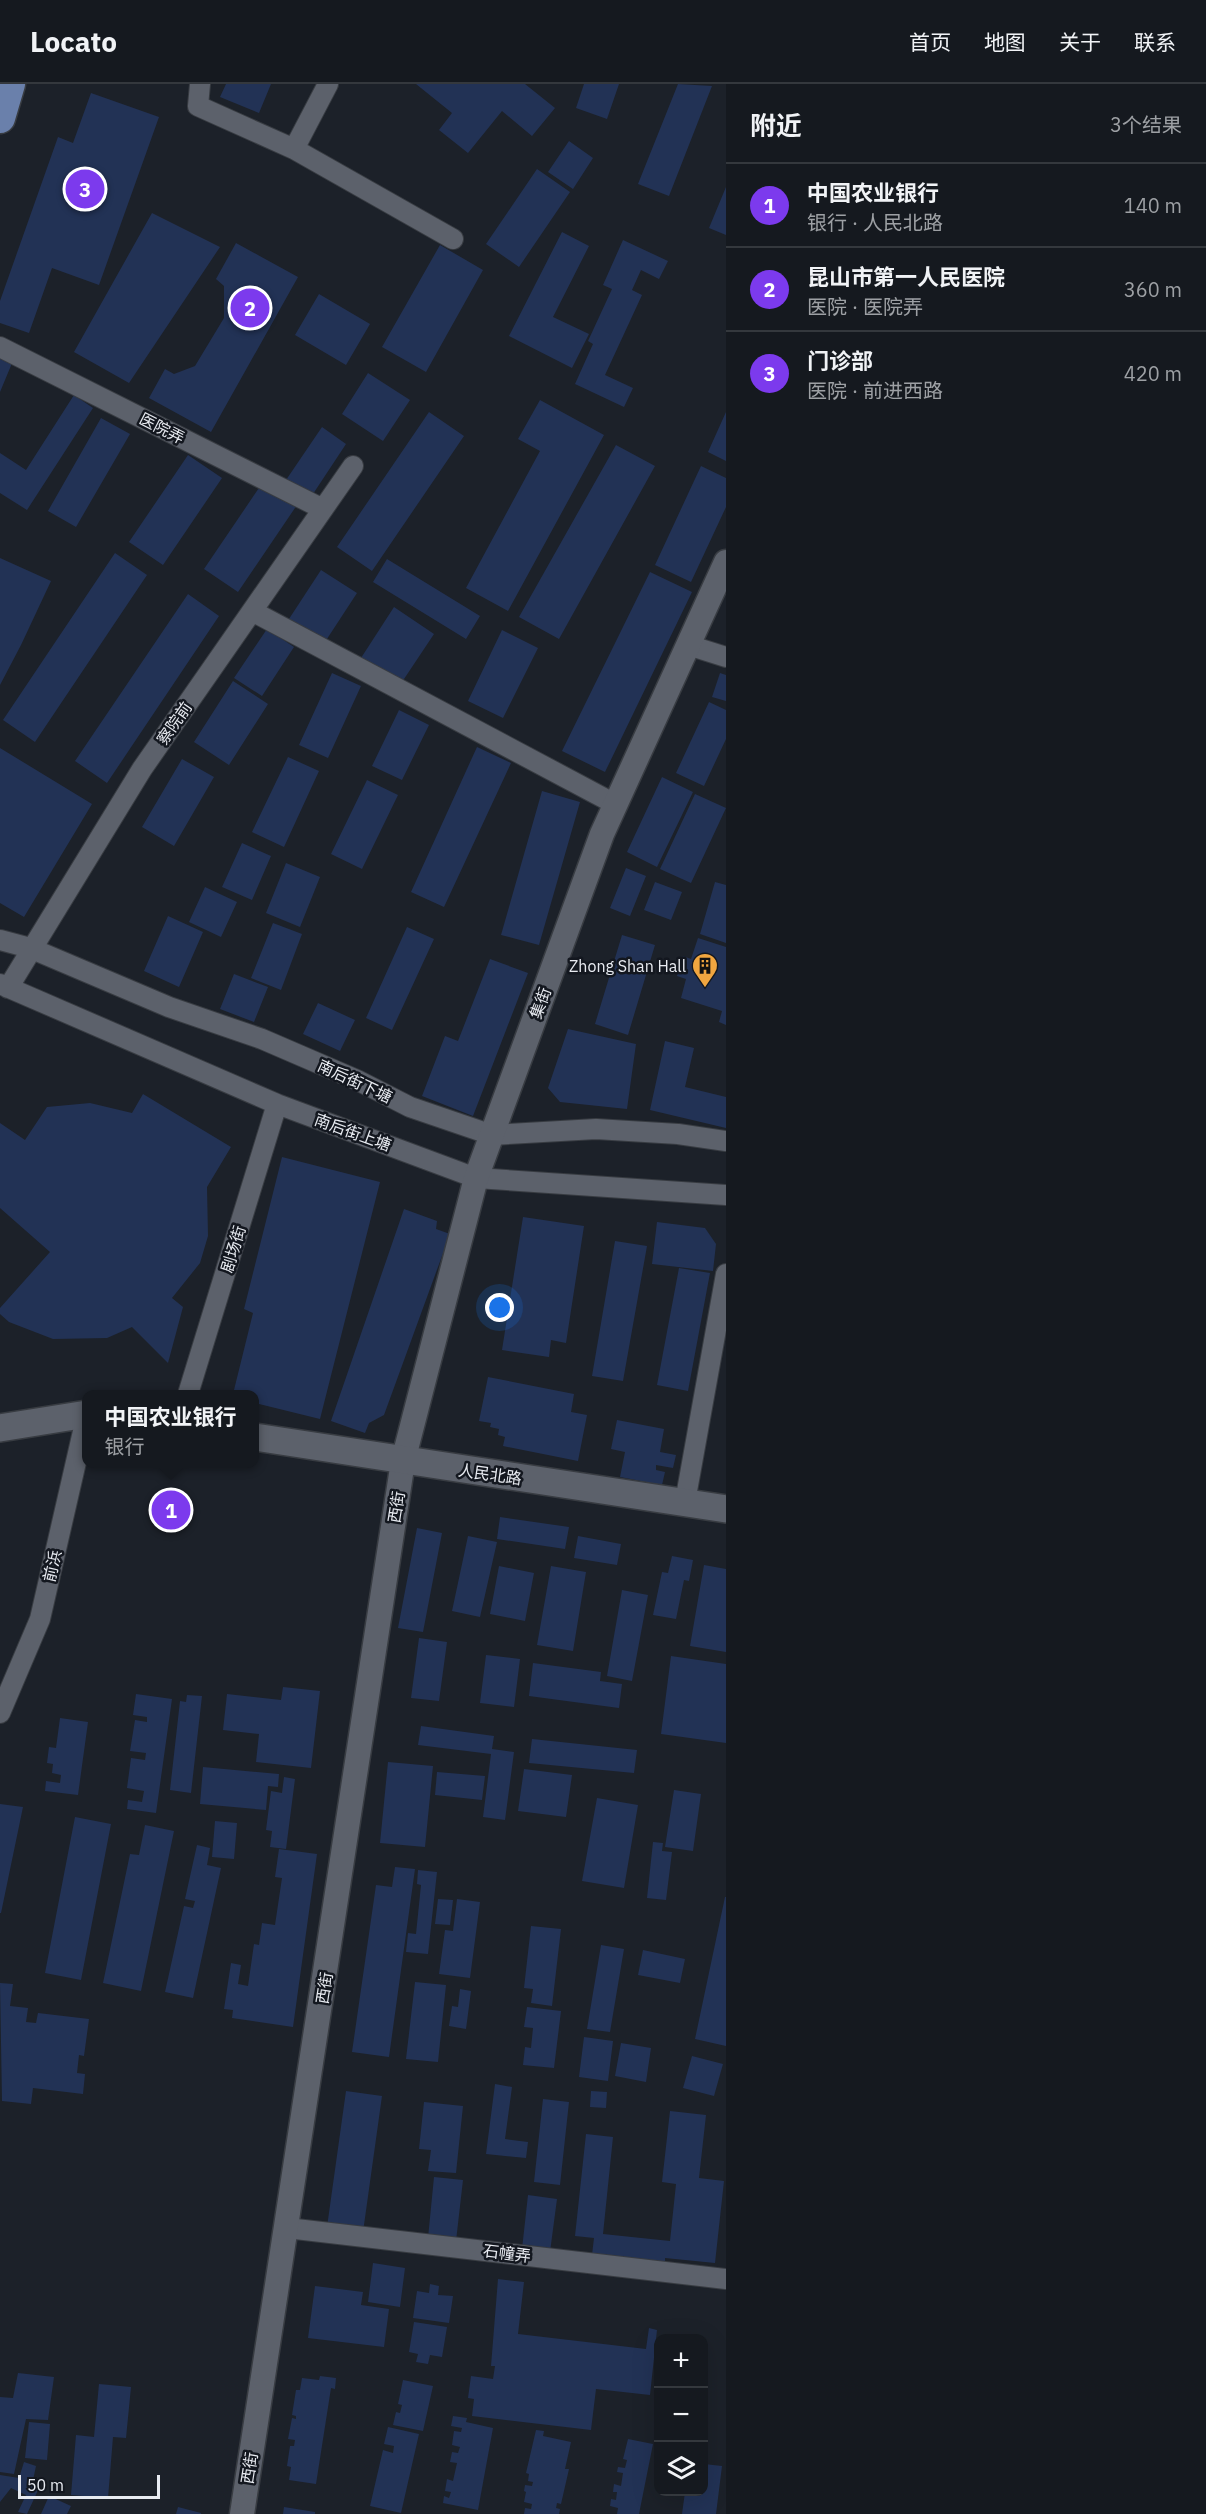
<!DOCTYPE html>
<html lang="zh">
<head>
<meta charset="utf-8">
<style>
  :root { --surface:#15191f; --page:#1e2228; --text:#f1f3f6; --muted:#9da0a4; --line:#34383d; --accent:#7c3aed }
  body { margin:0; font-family:"IBM Plex Sans","Noto Sans SC",sans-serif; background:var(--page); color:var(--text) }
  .controls { position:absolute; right:18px; bottom:18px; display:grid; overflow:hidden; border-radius:12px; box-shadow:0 6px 24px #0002 }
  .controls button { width:54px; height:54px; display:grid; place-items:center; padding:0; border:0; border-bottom:2px solid var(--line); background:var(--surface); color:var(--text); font:30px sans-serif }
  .scale { position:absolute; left:18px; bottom:15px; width:142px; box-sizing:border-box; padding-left:6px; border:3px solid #e8ebf1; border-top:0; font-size:16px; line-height:21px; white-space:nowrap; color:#e8ebf1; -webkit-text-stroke:4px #13171f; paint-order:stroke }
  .you { position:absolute; left:500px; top:1224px; width:21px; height:21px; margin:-15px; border:4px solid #fff; border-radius:50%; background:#1a73e8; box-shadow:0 0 0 9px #1a73e833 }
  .badge { display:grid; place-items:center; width:39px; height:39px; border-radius:50%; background:var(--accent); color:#fff; font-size:20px; font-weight:700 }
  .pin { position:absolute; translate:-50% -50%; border:3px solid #fff; box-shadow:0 2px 6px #0006 }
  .popup { position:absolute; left:82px; top:1306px; width:177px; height:78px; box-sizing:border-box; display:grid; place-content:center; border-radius:12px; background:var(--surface); filter:drop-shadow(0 2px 4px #0005); font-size:20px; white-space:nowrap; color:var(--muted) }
  .popup b { font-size:22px; color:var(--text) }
  .popup::after { content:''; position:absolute; left:50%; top:100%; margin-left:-12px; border:12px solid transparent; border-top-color:var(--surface) }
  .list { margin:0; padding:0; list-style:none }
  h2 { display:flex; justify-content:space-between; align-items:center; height:78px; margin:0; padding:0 24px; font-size:26px }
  h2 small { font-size:20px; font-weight:400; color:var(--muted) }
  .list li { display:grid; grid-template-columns:39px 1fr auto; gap:18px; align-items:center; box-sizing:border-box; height:84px; padding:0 24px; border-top:2px solid var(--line) }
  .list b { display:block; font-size:22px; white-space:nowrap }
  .list p { margin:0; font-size:20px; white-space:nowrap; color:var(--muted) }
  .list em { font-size:20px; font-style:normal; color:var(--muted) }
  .icon { flex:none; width:33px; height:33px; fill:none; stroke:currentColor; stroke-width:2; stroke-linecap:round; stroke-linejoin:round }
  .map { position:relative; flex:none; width:726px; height:2430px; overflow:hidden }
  header { display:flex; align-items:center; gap:36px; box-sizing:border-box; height:84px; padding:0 30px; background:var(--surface); border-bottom:2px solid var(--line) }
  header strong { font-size:28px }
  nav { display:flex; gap:33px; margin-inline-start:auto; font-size:21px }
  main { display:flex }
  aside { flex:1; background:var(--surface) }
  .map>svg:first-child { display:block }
  .building { fill:#223255 }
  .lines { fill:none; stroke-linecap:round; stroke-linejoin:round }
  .minor-casing { stroke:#383c42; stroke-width:22 }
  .tertiary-casing { stroke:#383c42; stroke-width:27 }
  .secondary-casing { stroke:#383c42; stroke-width:30 }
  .primary-casing { stroke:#383c42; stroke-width:33 }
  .minor { stroke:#5c616b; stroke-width:20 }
  .tertiary { stroke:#5c616b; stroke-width:24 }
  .secondary { stroke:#5c616b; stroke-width:27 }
  .primary { stroke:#6a80ab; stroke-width:30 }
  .labels { text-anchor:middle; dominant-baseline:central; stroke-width:5; stroke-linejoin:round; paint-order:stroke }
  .street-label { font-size:16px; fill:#e8ebf1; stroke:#13171f }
  .poi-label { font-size:16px; fill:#e8ebf1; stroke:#13171f; text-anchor:end }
</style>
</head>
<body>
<header>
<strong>Locato</strong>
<nav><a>首页</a><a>地图</a><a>关于</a><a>联系</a></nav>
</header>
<main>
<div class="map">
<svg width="726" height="2430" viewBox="0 0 726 2430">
  <rect width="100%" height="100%" fill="#1c2129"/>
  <!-- building -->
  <path class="building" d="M226 0H271L259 29 220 13Z
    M416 0H525L555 24 532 52 502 27 468 69 439 46 452 29Z
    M584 0H619L607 35 576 24Z
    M678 0 712 2 669 112 638 100Z
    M91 9 159 33 99 201 52 184 29 249 0 239V217L58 53 73 59Z
    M569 57 593 74 573 105 548 88Z
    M537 85 570 108 519 183 486 160Z
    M726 103V151L709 144Z
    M152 129 220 163 129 299 74 268Z
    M562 148 589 162 553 233 589 250 572 284 509 252Z
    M623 156 668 177 659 195 641 186 632 206 642 211 605 291 633 304 624 323 575 300 593 260 588 257 612 205 603 201Z
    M236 159 298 193 211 348 149 314 165 285 174 290 195 282 224 234V202L216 195Z
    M440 161 483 186 426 288 382 263Z
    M319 210 370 240 346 281 295 251Z
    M0 266 15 272 0 308Z
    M368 289 410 316 383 357 342 330Z
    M74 311 93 324 27 426 0 409V369L26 386Z
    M540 316 604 351 508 527 466 504 540 367 518 355Z
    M429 328 464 352 372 487 337 463Z
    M726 328V377L708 368Z
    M101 334 130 350 76 443 48 427Z
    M322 343 346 360 311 413 286 396Z
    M616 361 655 382 559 555 519 533Z
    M188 371 222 394 163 481 129 458Z
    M701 382 726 394V423L691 498 655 481Z
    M263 398 297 421 238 508 204 485Z
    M115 469 147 491 35 658 3 636Z
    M0 474 51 497 21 561 7 553 21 561 0 601Z
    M387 475 480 532 466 555 373 498Z
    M321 486 357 509 323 561 287 538Z
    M650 488 692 508 605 688 562 667Z
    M188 510 219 532 107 699 75 677Z
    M394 523 434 550 400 601 361 574Z
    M267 545 294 563 262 612 234 594Z
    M502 546 538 564 503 634 468 617Z
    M332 589 361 602 328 674 299 661Z
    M720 589 726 591V617L712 613Z
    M233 597 268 620 229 681 194 658Z
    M709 618 726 626V655L704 702 676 689Z
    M399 626 429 641 402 696 372 682Z
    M477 663 511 679 444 823 411 808Z
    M0 664 92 720 24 833 0 819Z
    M288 673 319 687 284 763 252 748Z
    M182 675 214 693 174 762 142 743Z
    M662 693 693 708 657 783 627 768Z
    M367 696 398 711 362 785 331 770Z
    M542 707 580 718 539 861 501 851Z
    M695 710 726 724 691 799 660 785Z
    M242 759 271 772 252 816 222 803Z
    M286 779 320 793 300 843 266 829Z
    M626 784 646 792 630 832 610 824Z
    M655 798 682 808 671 836 644 826Z
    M715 798 726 801V859L700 850Z
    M205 803 237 818 221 853 189 838Z
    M168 832 203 848 179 903 144 887Z
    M273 839 302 850 281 906 251 894Z
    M407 843 434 855 392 946 366 934Z
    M622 851 655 861 628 951 595 940Z
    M698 854 726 863V941L719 938 722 927 681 914 686 895 677 892 683 872 691 875Z
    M490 875 528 889 473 1032 422 1012 445 952 458 957Z
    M234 890 268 903 254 938 220 925Z
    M318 919 355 936 340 967 303 950Z
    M568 945 636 960 627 1025 560 1018 548 1004Z
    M665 957 694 964 685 1003 726 1013V1044L650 1026Z
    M143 1010 231 1063 207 1103 208 1152 200 1179 172 1214 183 1223 168 1279 132 1243 107 1254 53 1255 9 1238 0 1230V1224L50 1168 0 1124V1039L25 1056 47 1023 90 1019 132 1029Z
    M282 1073 380 1098 320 1335 255 1319V1310H233L253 1229 244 1225Z
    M404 1125 437 1137 436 1145 450 1150 384 1331 369 1339 365 1349 331 1337Z
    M523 1133 584 1142 566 1259 551 1256 549 1273 502 1266Z
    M657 1138 705 1144 716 1160 713 1187 652 1180Z
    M615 1157 647 1162 623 1297 592 1292Z
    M679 1184 710 1189 688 1307 657 1301Z
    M488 1293 574 1310 571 1328 587 1331 578 1377 503 1362 505 1353 498 1351 499 1345 490 1343 491 1339 479 1337Z
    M617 1336 664 1345 660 1368 676 1371 673 1384 656 1381V1386L665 1388 662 1401 620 1393 625 1368 611 1365Z
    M500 1433 569 1443 565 1465 497 1455Z
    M417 1444 442 1449 423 1548 398 1544Z
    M468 1452 497 1458 480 1533 452 1527Z
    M578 1452 621 1460 617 1481 574 1474Z
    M672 1472 693 1476 689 1497 684 1496 676 1535 653 1531 662 1488 668 1489Z
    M704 1481 726 1485V1568L690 1562Z
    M499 1482 534 1489 525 1537 490 1530Z
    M551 1482 586 1488 573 1567 537 1561Z
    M622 1506 648 1511 632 1597 607 1592Z
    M419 1554 447 1558 439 1617 411 1614Z
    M486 1571 520 1575 514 1623 480 1619Z
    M671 1572 726 1580V1659L661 1650Z
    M533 1579 601 1588 600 1597 622 1600 619 1624 529 1612Z
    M283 1603 320 1607 311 1684 256 1678 259 1650 223 1646 227 1610 281 1616Z
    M136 1610 172 1615 156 1729 127 1725 128 1716 142 1718 144 1707 127 1704 131 1674 145 1676 146 1669 130 1667 135 1636 147 1638V1633L133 1631Z
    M187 1611 202 1612 191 1709 170 1706 180 1617 186 1618Z
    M60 1634 88 1638 78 1711 45 1707 46 1697 60 1699 61 1691 52 1689 53 1680 47 1679 49 1663 56 1664Z
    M421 1642 494 1652 492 1665 514 1668 505 1736 483 1733 491 1670 418 1661Z
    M532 1655 637 1666 634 1689 529 1679Z
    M388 1678 433 1682 425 1763 380 1759Z
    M203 1683 279 1690 278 1703 268 1702 266 1726 200 1720Z
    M524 1685 572 1691 566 1733 518 1727Z
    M437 1688 485 1692 482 1716 435 1711Z
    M284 1693 295 1695 286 1765 270 1763 272 1747 266 1746 271 1707 282 1709Z
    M674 1706 701 1710 693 1767 665 1763Z
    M597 1714 638 1721 624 1804 582 1797Z
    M0 1720 23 1723 1 1829H0Z
    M75 1733 111 1740 81 1896 45 1889Z
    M215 1737 237 1739 234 1775 212 1773Z
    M145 1741 174 1747 141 1907 103 1899 130 1770 139 1771Z
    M653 1758 663 1759 662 1767 672 1768 666 1816 647 1814Z
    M197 1761 210 1764 207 1781 221 1784 193 1914 165 1908 184 1822 193 1824 195 1817 185 1815Z
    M279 1765 317 1770 293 1943 232 1934 233 1926 224 1925 231 1879 241 1881 238 1900 248 1902 254 1860 259 1861 262 1839 275 1841 282 1794 275 1793Z
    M395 1783 415 1785 389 1973 352 1968 376 1801 392 1803Z
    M418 1786 437 1788 428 1870 406 1868 408 1849 416 1850 421 1801 417 1800Z
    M725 1813H726V1962L695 1955Z
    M438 1815 453 1816 450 1841 435 1840Z
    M457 1815 480 1818 470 1894 439 1890 445 1846 453 1847Z
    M531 1842 561 1845 552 1922 531 1919 533 1905 524 1904Z
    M601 1861 624 1865 610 1948 587 1945Z
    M643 1866 685 1875 680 1899 638 1891Z
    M415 1898 446 1901 438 1978 406 1975Z
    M0 1899 13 1900 10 1922 28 1924 26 1938 36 1939 38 1929 89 1935 84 1972 79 1971 77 1989 85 1990 83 2010 33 2004 31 2020 2 2017Z
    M460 1905 471 1907 466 1945 449 1942 452 1922 458 1923Z
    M527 1923 561 1927 554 1984 523 1981 525 1963 531 1964 533 1944 524 1943Z
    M584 1953 613 1957 608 1997 579 1993Z
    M621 1959 651 1964 646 1998 615 1992Z
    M692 1972 723 1980 714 2012 683 2004Z
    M495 2000 512 2003 505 2055 528 2058 526 2074 486 2070Z
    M346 2007 382 2012 363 2148 327 2143Z
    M591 2007 607 2008 606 2024 590 2023Z
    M543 2015 569 2018 560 2101 534 2098Z
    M424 2018 463 2022 456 2089 428 2087 431 2066 419 2065Z
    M670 2027 706 2031 699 2094 724 2097 715 2179 665 2174V2178L592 2171 594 2154 575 2152 586 2050 613 2053 603 2150 670 2157 676 2100 662 2098Z
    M434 2093 463 2096 456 2157 428 2154Z
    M528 2111 557 2115 550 2168 522 2165Z
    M373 2179 405 2184 400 2223 368 2218Z
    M498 2195 524 2198 518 2250 646 2265 649 2244 657 2246 650 2311 596 2305 591 2346 472 2332 474 2315 468 2314 471 2292 493 2295 495 2282H491Z
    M430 2200 439 2202 438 2211 453 2212 449 2239 413 2234 417 2207 429 2209Z
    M315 2202 363 2208 361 2221 389 2225 384 2263 308 2254Z
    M414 2238 447 2243 442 2273 430 2271 428 2280 416 2278 418 2270 409 2268Z
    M18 2289 54 2293 48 2336 26 2335 14 2390 0 2388V2313L13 2314Z
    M320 2292 336 2294 335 2305 331 2304 316 2400 289 2396 291 2383 287 2382 290 2362H294L295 2356 288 2355 292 2334 296 2335V2332L292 2331 296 2306H300L302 2294 319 2296Z
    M403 2296 433 2302 423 2347 393 2341 396 2328 400 2329 402 2321 398 2320Z
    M99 2300 131 2303 126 2354 113 2353 108 2414 71 2411 76 2351 94 2353Z
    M453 2332 467 2334 466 2338 493 2344 478 2426 443 2419 444 2412 449 2414 451 2408 445 2407 447 2395 453 2397 457 2379 450 2378 452 2368 458 2369 460 2363 452 2361 454 2347 461 2348 462 2344 451 2342Z
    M29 2338 50 2340 47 2376 25 2374Z
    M388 2343 419 2350 401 2429 370 2422 383 2366 393 2369 394 2362 384 2360Z
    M536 2346 544 2347 543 2352 571 2358 565 2385H569L561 2420 557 2419 556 2424 560 2425 559 2430H524L525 2424 531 2425 532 2420 524 2418 526 2408 524 2407 525 2401 532 2402 533 2398 528 2397 529 2390 526 2389Z
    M628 2355 653 2360 639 2430H617L618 2424 610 2422 611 2415 616 2416 617 2408H613L614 2400 621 2402 623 2389 617 2388 618 2383 625 2384 627 2376 623 2375Z
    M24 2378 36 2382 32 2401 39 2404 27 2430 18 2428 26 2411 11 2404 0 2418V2391L19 2394Z
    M704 2380 722 2382 716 2430H682L685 2408H704Z
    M49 2412 71 2422 67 2430H41Z
    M178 2423 201 2429V2430H176Z
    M284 2423 315 2428V2430H283Z"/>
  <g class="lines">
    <defs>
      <path id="minor" d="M200 0 198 22 294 65 328 0
        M294 65 453 155
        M0 263 323 425
        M252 527 615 720
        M688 561 726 573
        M0 856 30 864 169 923 262 955 357 996 410 1023 492 1051 596 1045 678 1050 726 1057
        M0 900 277 1020 476 1094 726 1111
        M8 904 142 685 353 382
        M188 1310 277 1020
        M685 1418 726 1190
        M0 1629 40 1535 87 1330
        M287 2144 726 2195"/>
      <path id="tertiary" d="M242 2430 403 1377 476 1094 602 750 726 478"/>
      <path id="secondary" d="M0 1344 87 1330
        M255 1353 726 1425"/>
      <path id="primary" d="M0 34 10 0"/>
    </defs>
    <!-- minor casing -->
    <use href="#minor" class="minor-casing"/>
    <!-- tertiary casing -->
    <use href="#tertiary" class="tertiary-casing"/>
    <!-- secondary casing -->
    <use href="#secondary" class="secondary-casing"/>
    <!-- primary casing -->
    <use href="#primary" class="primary-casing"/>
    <!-- minor -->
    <use href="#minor" class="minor"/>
    <!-- tertiary -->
    <use href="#tertiary" class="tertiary"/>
    <!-- secondary -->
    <use href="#secondary" class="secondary"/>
    <!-- primary -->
    <use href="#primary" class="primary"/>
  </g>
  <!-- icons -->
  <defs>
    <symbol id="building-pin" viewBox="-11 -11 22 30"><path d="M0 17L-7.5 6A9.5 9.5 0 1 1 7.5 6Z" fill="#f1a640" stroke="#13171f"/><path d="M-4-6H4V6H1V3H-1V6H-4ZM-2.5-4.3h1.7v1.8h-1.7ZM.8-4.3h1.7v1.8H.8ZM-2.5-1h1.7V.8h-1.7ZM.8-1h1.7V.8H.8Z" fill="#111"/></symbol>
  </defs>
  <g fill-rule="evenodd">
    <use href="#building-pin" x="690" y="867" width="30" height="40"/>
  </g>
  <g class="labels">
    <!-- street labels -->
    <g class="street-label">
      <text transform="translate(162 344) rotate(27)">医院弄</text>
      <text transform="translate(174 639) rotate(-55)">察院前</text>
      <text transform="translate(540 919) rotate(-70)">集街</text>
      <text transform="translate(355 997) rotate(25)">南后街下塘</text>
      <text transform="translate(353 1048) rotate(20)">南后街上塘</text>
      <text transform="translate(233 1165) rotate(-73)">剧场街</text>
      <text transform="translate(490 1390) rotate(8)">人民北路</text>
      <text transform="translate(396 1423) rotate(-81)">西街</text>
      <text transform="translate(52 1482) rotate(-77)">前浜</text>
      <text transform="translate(324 1904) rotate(-81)">西街</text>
      <text transform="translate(507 2169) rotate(7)">石幢弄</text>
      <text transform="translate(249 2384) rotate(-81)">西街</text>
    </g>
    <!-- poi labels -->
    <g class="poi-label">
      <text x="686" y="882">Zhong Shan Hall</text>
    </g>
  </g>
</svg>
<div class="controls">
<button>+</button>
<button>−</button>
<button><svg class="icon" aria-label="layers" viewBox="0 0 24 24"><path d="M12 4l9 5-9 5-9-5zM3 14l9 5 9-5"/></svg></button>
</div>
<div class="scale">50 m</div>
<div class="you"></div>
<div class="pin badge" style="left:171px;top:1426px">1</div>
<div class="popup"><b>中国农业银行</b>银行</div>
<div class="pin badge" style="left:250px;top:224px">2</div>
<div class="pin badge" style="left:85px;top:105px">3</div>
</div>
<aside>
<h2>附近<small>3个结果</small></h2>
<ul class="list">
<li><span class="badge">1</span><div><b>中国农业银行</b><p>银行 · 人民北路</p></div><em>140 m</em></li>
<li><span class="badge">2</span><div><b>昆山市第一人民医院</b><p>医院 · 医院弄</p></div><em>360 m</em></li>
<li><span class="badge">3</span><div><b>门诊部</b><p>医院 · 前进西路</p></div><em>420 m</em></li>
</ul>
</aside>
</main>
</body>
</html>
